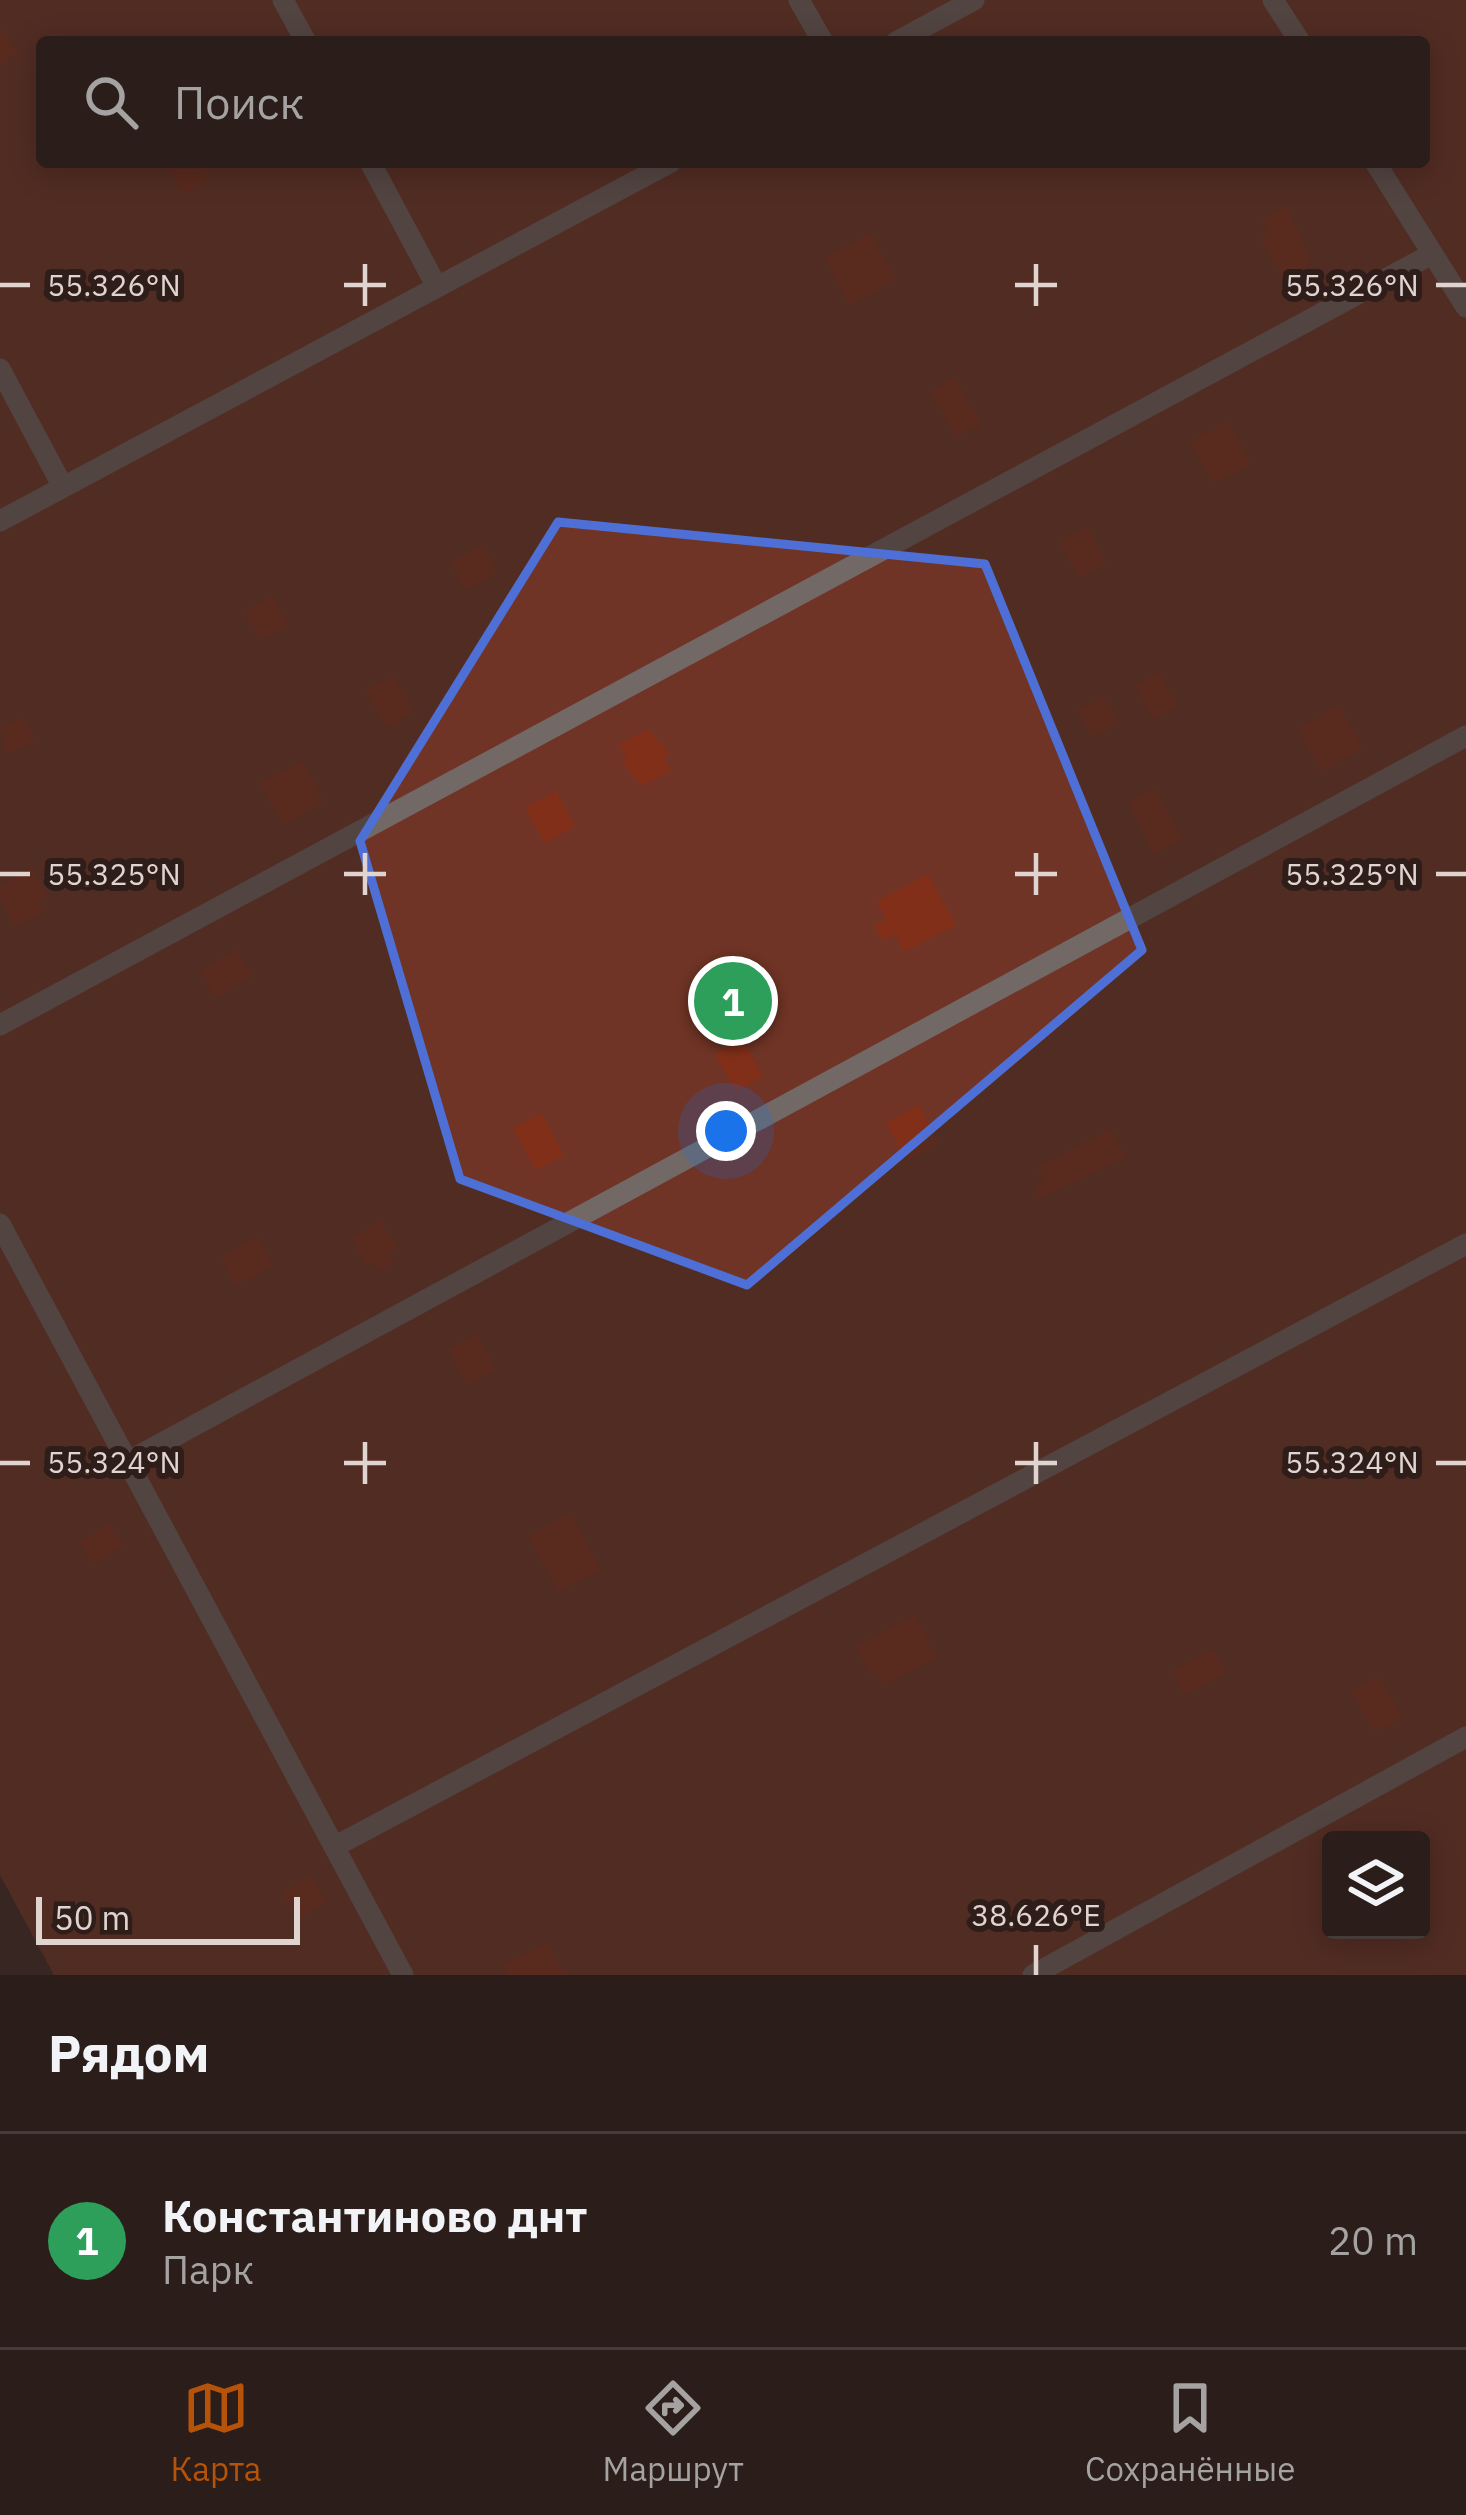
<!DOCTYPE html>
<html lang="ru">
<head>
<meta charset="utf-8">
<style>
  :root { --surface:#2a1d1a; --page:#362a27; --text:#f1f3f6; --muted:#a5a2a2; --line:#463b39; --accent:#b45309 }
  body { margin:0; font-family:"IBM Plex Sans",sans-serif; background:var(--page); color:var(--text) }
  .controls { position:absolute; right:36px; bottom:36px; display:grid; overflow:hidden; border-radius:12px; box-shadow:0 6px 30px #0003 }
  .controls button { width:108px; height:108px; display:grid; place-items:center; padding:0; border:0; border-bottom:3px solid var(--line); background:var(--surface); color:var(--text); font:60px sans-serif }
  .scale { position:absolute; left:36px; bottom:30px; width:264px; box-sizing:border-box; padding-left:12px; border:6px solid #e0d4d1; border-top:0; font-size:33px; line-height:42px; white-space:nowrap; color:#e0d4d1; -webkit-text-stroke:9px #2e1d19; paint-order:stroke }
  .you { position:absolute; left:726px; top:1131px; width:42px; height:42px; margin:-30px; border:9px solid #fff; border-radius:50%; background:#1a73e8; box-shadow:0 0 0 18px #1a73e833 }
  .badge { display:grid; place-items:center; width:78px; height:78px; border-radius:50%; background:var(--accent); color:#fff; font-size:39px; font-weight:700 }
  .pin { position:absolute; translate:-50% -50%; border:6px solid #fff; box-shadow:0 3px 12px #0006 }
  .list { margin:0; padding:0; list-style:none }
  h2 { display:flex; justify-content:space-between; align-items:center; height:156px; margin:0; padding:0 48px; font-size:51px }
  h2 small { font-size:39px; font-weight:400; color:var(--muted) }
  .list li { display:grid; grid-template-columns:78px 1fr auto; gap:36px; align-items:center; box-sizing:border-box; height:216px; padding:0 48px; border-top:3px solid var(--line) }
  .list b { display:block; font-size:45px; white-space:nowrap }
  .list p { margin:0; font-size:39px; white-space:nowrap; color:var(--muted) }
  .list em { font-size:39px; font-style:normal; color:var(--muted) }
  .icon { flex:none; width:66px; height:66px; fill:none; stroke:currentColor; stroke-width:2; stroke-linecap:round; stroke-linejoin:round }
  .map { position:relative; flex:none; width:1466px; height:1975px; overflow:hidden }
  .search { position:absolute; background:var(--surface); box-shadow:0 6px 30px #0003; left:36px; right:36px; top:36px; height:132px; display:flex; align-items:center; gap:30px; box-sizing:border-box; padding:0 42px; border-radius:12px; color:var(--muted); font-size:45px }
  .sheet { height:372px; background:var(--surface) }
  nav { display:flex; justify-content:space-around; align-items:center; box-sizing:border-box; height:168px; border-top:3px solid var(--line); background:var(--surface); font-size:33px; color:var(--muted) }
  nav a { display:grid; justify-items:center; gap:6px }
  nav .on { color:var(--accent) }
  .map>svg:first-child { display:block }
  .green { fill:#6f3425; fill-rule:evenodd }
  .building { fill:#812f19 }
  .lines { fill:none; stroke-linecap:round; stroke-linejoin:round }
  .service { stroke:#726866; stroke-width:21 }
  .marked { fill:none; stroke:#4e70d6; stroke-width:9; stroke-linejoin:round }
  .ticks { fill:none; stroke:#e0d4d1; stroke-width:4.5 }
  .ticks-label { font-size:30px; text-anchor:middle; fill:#e0d4d1; stroke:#2e1d19; stroke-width:12; stroke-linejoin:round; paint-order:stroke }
</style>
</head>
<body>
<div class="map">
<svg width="1466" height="1975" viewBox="0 0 1466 1975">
  <rect width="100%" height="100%" fill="#382722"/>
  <!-- green -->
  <path class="green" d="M0 0H1466V1975H54L0 1875ZM42 42H1424V162H42ZM1331 1840H1421V1930H1331Z"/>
  <!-- building -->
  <path class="building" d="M0 26 19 53 0 66Z
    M179 162H200L210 180 183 194 169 168Z
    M1286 205 1312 261 1283 278 1259 236 1268 231 1261 220Z
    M871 233 897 280 850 305 824 258Z
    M954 377 981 423 957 438 930 392Z
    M1228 421 1251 464 1213 484 1190 441Z
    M1087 526 1107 563 1079 578 1059 541Z
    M483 544 498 573 465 590 450 562Z
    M272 596 288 624 260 640 244 612Z
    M1159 672 1178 706 1154 719 1135 685Z
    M393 675 414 712 387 728 365 690Z
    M1104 695 1119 723 1092 738 1077 710Z
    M1339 705 1363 749 1322 772 1298 728Z
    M23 716 36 740 7 755 0 729Z
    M648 729 670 754 664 758 671 771 642 786 621 761 627 758 619 744Z
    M302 761 325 802 283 825 260 783Z
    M1155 788 1182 839 1154 854 1128 802Z
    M556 791 575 826 545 843 525 808Z
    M32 868 48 896 38 902 44 911 15 927 0 899V886Z
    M928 874 956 925 904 952 895 935 883 941 874 925 886 919 877 901Z
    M236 949 253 976 216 998 200 971Z
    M743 1039 763 1077 735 1091 715 1054Z
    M919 1105 939 1143 907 1161 886 1123Z
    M541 1113 564 1155 536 1170 513 1128Z
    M1111 1128 1126 1157 1039 1199 1033 1187 1044 1181 1037 1168Z
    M381 1220 398 1248 389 1254 394 1263 379 1271 374 1262 367 1266 351 1238Z
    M258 1237 273 1265 236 1286 220 1257Z
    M477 1334 496 1370 467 1385 449 1350Z
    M570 1513 601 1569 559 1592 528 1536Z
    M109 1523 123 1546 93 1564 79 1542Z
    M915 1615 937 1657 884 1685 875 1672 870 1675 855 1646Z
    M1214 1649 1226 1673 1184 1695 1172 1671Z
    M1379 1675 1402 1718 1374 1732 1351 1691Z
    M310 1875 326 1903 298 1918 282 1891Z
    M547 1942 565 1975H509L503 1965Z"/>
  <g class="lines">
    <!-- service -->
    <path class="service" d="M283 0 306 42
      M799 0 823 42
      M1273 0 1300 42
      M896 42 974 0
      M370 162 437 287
      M1375 162 1466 307
      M0 369 63 487
      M0 521 671 162
      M0 1025 1432 254
      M0 1224 403 1975
      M127 1462 1466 736
      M334 1847 1466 1244
      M1033 1975 1466 1737"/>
  </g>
  <!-- marked area -->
  <path d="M0 0H1466V1975H0ZM558 522 985 564 1142 950 747 1285 460 1179 360 841Z" fill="#382722" fill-opacity=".55" fill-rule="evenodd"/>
  <path class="marked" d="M558 522 985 564 1142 950 747 1285 460 1179 360 841Z"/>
  <!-- ticks -->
  <path class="ticks" d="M365 264V306M1036 264V306M0 285H30M344 285H386M1015 285H1057M1436 285H1466M365 853V895M1036 853V895M0 874H30M344 874H386M1015 874H1057M1436 874H1466M365 1442V1484M1036 1442V1484M0 1463H30M344 1463H386M1015 1463H1057M1436 1463H1466M1036 1945V1975"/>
  <g class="ticks-label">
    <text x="114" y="296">55.326°N</text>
    <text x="1352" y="296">55.326°N</text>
    <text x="114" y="885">55.325°N</text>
    <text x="1352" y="885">55.325°N</text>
    <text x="114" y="1473">55.324°N</text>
    <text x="1352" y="1473">55.324°N</text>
    <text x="1036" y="1926">38.626°E</text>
  </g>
</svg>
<div class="controls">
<button><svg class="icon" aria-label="layers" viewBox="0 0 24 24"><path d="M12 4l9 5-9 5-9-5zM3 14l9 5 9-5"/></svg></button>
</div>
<div class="scale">50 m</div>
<div class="you"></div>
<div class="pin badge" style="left:733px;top:1001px;background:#2e9e5b">1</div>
<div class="search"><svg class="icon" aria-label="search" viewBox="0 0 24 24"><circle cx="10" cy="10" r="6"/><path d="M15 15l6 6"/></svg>Поиск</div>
</div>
<section class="sheet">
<h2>Рядом<small></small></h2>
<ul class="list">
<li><span class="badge" style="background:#2e9e5b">1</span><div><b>Константиново днт</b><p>Парк</p></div><em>20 m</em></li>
</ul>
</section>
<nav>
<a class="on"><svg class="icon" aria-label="map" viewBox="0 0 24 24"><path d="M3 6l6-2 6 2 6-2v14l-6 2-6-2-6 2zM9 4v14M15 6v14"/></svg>Карта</a>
<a><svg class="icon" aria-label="directions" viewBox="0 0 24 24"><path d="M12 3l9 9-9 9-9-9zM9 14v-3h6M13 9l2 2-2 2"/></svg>Маршрут</a>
<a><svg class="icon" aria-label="saved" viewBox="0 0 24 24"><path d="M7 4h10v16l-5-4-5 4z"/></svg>Сохранённые</a>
</nav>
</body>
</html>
